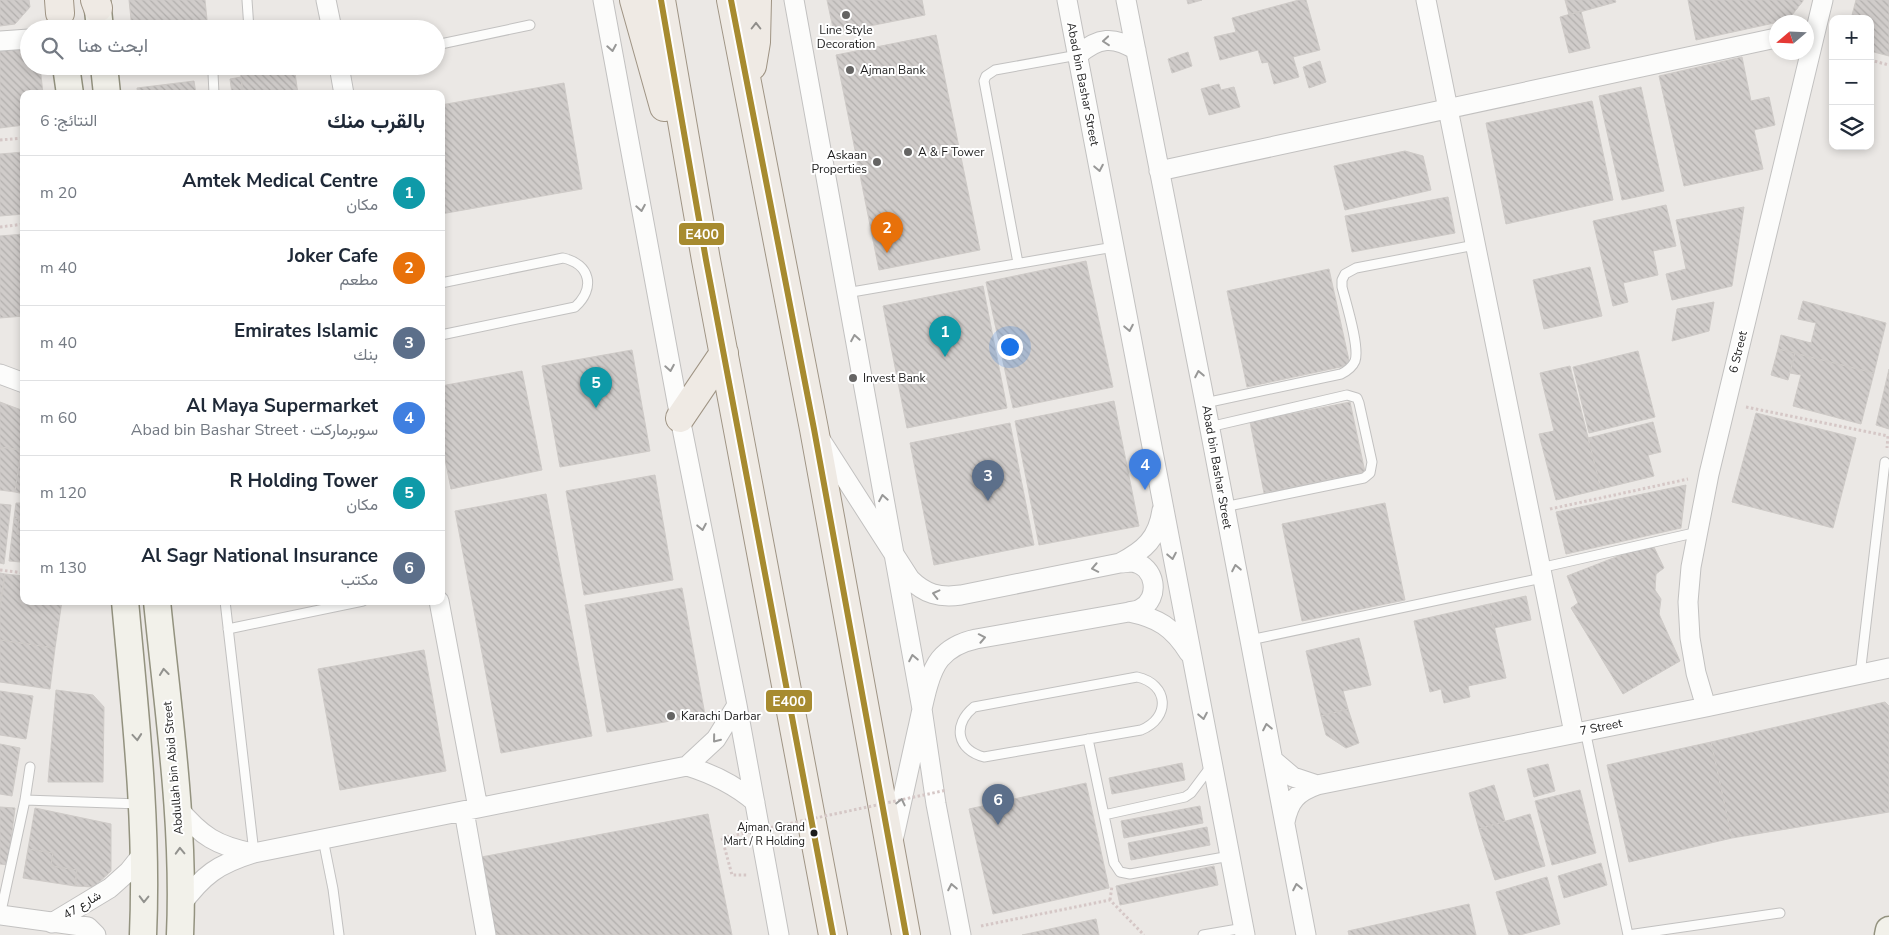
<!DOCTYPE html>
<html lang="ar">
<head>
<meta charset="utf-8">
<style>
  :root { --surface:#fff; --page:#f6f6f7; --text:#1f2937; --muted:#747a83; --line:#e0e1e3; --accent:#656463 }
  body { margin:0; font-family:"Nunito Sans",Vazirmatn,sans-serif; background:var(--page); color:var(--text); direction:rtl }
  .controls { position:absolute; right:15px; top:15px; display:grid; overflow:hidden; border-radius:10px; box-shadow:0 2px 8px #0003 }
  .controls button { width:45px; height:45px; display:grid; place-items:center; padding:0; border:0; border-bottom:1px solid var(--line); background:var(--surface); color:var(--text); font:25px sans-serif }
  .compass { position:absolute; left:1769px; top:15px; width:45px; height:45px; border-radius:50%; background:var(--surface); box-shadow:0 2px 8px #0003; rotate:251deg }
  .you { position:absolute; left:1009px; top:346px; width:18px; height:18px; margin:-12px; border:4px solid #fff; border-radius:50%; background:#1a73e8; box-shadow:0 0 0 8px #1a73e833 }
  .badge { display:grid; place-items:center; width:32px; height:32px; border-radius:50%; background:var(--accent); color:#fff; font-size:16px; font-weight:700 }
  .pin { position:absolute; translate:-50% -41px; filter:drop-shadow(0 1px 2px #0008) }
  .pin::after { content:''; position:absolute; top:26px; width:18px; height:15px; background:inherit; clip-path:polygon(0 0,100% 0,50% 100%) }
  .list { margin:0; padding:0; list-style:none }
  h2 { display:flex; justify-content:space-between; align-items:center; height:65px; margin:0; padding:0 20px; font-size:21px }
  h2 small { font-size:16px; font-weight:400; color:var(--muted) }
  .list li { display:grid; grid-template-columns:32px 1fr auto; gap:15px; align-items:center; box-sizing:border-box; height:75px; padding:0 20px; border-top:1px solid var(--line) }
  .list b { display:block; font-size:19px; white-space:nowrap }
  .list p { margin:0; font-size:16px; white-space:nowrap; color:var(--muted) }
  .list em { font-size:16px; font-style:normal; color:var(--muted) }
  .icon { flex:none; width:28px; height:28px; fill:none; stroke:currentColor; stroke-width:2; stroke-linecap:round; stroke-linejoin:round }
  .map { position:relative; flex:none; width:1889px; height:935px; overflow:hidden; direction:ltr }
  .search { position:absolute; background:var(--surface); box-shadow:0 2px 8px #0003; left:20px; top:20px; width:425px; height:55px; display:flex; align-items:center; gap:12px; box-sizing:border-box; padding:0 18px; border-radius:28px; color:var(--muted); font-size:19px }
  .panel { position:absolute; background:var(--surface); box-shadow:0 2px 8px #0003; left:20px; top:90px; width:425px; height:515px; border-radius:10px; direction:rtl }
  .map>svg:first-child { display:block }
  .building { fill:url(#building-back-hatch); stroke:#cecac7 }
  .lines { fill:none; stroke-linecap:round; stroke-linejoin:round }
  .lane-casing { stroke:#c2c1c0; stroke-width:11 }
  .street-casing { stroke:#c2c1c0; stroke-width:21 }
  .secondary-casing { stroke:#93927f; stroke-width:29 }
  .primary-casing { stroke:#9f9484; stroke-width:30 }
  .path { stroke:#d5c7c6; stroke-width:3; stroke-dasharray:2.5 2.5; stroke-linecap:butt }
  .lane { stroke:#fcfcfb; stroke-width:9 }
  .street { stroke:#fcfcfb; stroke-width:19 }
  .secondary { stroke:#f2f1ea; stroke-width:26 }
  .primary { stroke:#efeae4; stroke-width:28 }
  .path-bridge { stroke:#d5c7c6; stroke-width:3; stroke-dasharray:2.5 2.5; stroke-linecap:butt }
  .bus-1-casing { stroke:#fff; stroke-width:10 }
  .bus-1 { stroke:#a78b30; stroke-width:6 }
  .oneway { stroke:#908e8a }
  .oneway2 { stroke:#989897 }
  .oneway3 { stroke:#92928e }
  .poi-dot { fill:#656463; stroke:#fff; stroke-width:2 }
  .bus-dot { fill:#1d1d1d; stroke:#fff; stroke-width:2 }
  .labels { text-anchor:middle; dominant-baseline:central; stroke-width:4; stroke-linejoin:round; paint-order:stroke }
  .bus-label { font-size:11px; fill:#1d1d1d; stroke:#fff; text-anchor:end }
  .poi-label { font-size:12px; fill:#1d1d1d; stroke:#fff; text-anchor:start }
  .street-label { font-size:12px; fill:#1d1d1d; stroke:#fff }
  .line-badge { stroke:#fff; stroke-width:2 }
  .badge-label { font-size:14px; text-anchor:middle; font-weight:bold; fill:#fff }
</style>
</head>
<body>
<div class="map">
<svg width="1889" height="935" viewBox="0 0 1889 935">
  <defs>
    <pattern id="building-back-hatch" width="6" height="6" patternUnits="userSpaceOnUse" patternTransform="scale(1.25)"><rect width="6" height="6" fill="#d0ccca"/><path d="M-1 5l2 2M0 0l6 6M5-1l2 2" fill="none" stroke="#b2afad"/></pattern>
  </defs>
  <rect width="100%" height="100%" fill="#ebe8e5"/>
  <!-- building -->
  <path class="building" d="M0 0H29L30 7 15 24 0 26Z
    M129 0H205L208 29H132Z
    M827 0H922L925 15 834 33Z
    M1187 0H1202L1188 4Z
    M1299 0H1306L1320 50 1293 57 1299 77 1274 84 1268 62 1262 63 1258 50 1220 60 1214 37 1236 32 1232 18Z
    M1565 0H1615L1616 2 1569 15Z
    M1688 0H1803V1L1788 20 1696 40Z
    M1856 0H1889V56L1870 51V19H1851Z
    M1581 11 1590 48 1569 53 1560 17Z
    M936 35 980 250 879 270 836 55Z
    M29 46V66H40L43 94H24V125L0 128V49Z
    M1188 52 1192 66 1172 73 1168 59Z
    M1742 57 1751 101 1769 97 1775 125 1754 130 1763 169 1684 186 1659 76Z
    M1320 61 1326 82 1309 88 1303 67Z
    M263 66H294L298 94H243L240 69Z
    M241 77 243 94H232L230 79Z
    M194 81 196 94H138L137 88Z
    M564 83 582 189 441 214V105Z
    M1219 84 1221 90 1234 87 1240 107 1209 115 1201 89Z
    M1641 87 1664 191 1622 200 1599 96Z
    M1592 101 1613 200 1506 224 1486 123Z
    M1405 151 1423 156 1431 190 1345 210 1334 166Z
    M24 152V214L0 216V154Z
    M1448 197 1455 233 1352 252 1345 216Z
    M1666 205 1676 246 1653 251 1658 275 1623 283 1628 302 1613 306 1593 221Z
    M1744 207 1732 286 1672 300 1666 274 1686 269 1676 220Z
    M24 234V316L0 318V236Z
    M1086 261 1113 387 1013 408 986 282Z
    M1590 267 1602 316 1544 329 1533 280Z
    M1329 269 1350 365 1247 387 1227 291Z
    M983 286 1007 408 907 428 883 306Z
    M1803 301 1886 323 1874 373 1778 349 1781 335 1811 343 1816 323 1798 319Z
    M1714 302 1709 331 1672 341 1677 309Z
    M1778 349 1795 353 1788 380 1771 375Z
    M632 350 650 451 560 467 542 366Z
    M1638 351 1655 417 1589 433 1573 367Z
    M1795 353 1874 373 1861 424 1793 406 1801 375 1790 373Z
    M1570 366 1601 489 1556 500 1539 434 1554 431 1540 373Z
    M1889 369V429L1876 425Z
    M522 371 542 470 451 489 441 439V386Z
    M1114 401 1139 526 1039 545 1015 421Z
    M0 402 24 411V433L21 450 0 447Z
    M1350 402 1365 472 1264 493 1250 422Z
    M1756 413 1856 438 1833 528 1732 502Z
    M1653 422 1661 452 1648 455 1654 476 1601 489 1588 438Z
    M1010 423 1034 545 934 565 910 443Z
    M0 447 21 450 15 492 0 490Z
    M21 450 24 451V494L15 492Z
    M655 475 673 580 584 595 566 491Z
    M1686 485 1681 528 1566 554 1556 512Z
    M546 494 592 736 501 753 455 511Z
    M16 503H24V520L14 518Z
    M1385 503 1405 600 1302 621 1282 524Z
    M0 504 11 505 4 564 0 563Z
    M14 518 19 519 17 534H24L21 562 9 561Z
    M19 519 24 520V534H17Z
    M24 540V562H21Z
    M1652 543 1664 568 1656 574 1655 590 1661 599 1659 614 1680 661 1623 694 1571 608 1578 603 1567 576Z
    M0 573 5 574 0 607Z
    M5 574 24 576V601H62L55 648 0 640V607Z
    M682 588 705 715 607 732 585 605Z
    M1526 596 1531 620 1494 628 1489 604Z
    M1489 604 1506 678 1468 686 1470 697 1444 703 1441 689 1430 692 1414 621Z
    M1359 638 1371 685 1343 691 1348 709 1321 716 1306 651Z
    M0 640 55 648 50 689 0 682Z
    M424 650 446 771 340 790 318 669Z
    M56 690 93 695 104 707 103 782H48Z
    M0 691 33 696 26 739 0 735Z
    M1885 702 1889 706V812L1732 838 1711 742Z
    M1348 709 1359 743 1346 748 1326 735 1321 716Z
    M1711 742 1732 838 1629 862 1607 765Z
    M0 744 20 748 12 796 0 794Z
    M1182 763 1185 780 1112 794 1109 778Z
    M1548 764 1555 791 1534 797 1527 769Z
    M1086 783 1109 888 993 914 969 809Z
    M1494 785 1505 821 1479 829 1469 793Z
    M1580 790 1596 853 1552 865 1535 801Z
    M1200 806 1203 823 1124 838 1121 821Z
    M0 807 15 808 8 865 0 864Z
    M35 808 111 824V871L94 887 75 886 77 870 51 866 53 853 28 849Z
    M708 814 732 935H491L476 858Z
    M1530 814 1545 866 1495 880 1479 829Z
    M1207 827 1210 845 1131 860 1128 843Z
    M28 849 53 853 51 866 77 870 75 886 23 878Z
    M1601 863 1607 885 1564 898 1558 876Z
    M1214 866 1218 885 1120 905 1116 886Z
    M1547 877 1560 924 1520 935H1509L1496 892Z
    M1469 904 1476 935H1349L1348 931Z
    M1096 919 1099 935H1022Z"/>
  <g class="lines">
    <defs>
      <path id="lane" d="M247 0 249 29
        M436 45 530 25
        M214 94 213 73 215 66
        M1018 263 984 81 986 76 995 70 1078 55
        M441 283 563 258C590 264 596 288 575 307L441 335
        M846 293 1114 247
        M1205 403 1341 374C1347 371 1352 368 1355 361 1360 347 1346 303 1342 287V280L1345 274 1356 268 1475 245
        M1209 427 1347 395 1357 398 1359 403 1372 462 1370 473 1364 478 1224 507
        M1540 568 1698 532
        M225 601 254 853
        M228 629 363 601
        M1250 640 1542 578
        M1860 675 1885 462
        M1137 677C1169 684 1171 718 1141 730L984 757C957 750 952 725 974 707Z
        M1585 730 1628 935
        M1088 739 1114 863 1120 872 1130 874 1230 856
        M25 800 140 804
        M1104 815 1185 797 1191 793 1212 765
        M323 839 333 889 339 935
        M0 916 25 800 30 767
        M1203 935 1244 928
        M1628 935 1780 913"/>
      <path id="street" d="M326 0 332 29
        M603 0 680 418 737 705 779 935
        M794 0 922 709 936 804 961 935
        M1067 0 1245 935
        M1126 0 1205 403 1306 935
        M1426 0 1574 733
        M0 41 29 39
        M1078 55C1098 37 1114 36 1136 50
        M339 66 344 94
        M1159 171 1776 38
        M0 374 24 383
        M820 439 910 579C925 594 939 598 961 595L1120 563C1145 550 1158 538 1162 510
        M1120 563C1124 563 1129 562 1132 562 1156 565 1161 599 1140 609 1137 611 1132 611 1129 612
        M439 601 478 808
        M1706 707 1696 673 1690 638 1688 602 1691 567 1709 474 1823 0
        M1273 760 1293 777 1317 785
        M687 766 716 739 737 705
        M178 808C201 836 217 846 253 853
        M464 811 486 935
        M1285 822C1289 801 1297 792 1317 785L1706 707 1889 668
        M893 841C901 805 909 769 917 732 922 712 927 675 940 659 950 647 962 642 976 639L1129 612C1158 618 1173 627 1189 653
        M181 905C203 875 218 864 254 853L687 766C713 774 734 784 755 802
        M0 915 88 927 96 935
        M52 923 110 888 129 871 145 851"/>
      <path id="secondary" d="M97 0 100 29
        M66 66 70 94
        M104 66 107 94
        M125 601C135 712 148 823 143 935
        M157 601C168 712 185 823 180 935
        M1888 935 1889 930"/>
      <path id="primary" d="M59 0 60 13
        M95 0 98 8
        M634 0 664 107
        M661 0 706 260 833 935
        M731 0 814 429 906 935
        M752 66 756 42 757 0
        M680 418 724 353"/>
    </defs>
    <!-- lane casing -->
    <use href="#lane" class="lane-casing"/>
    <!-- street casing -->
    <use href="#street" class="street-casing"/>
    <!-- secondary casing -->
    <use href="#secondary" class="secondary-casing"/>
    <!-- primary casing -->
    <use href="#primary" class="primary-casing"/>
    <!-- path -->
    <path class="path" d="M1870 60 1889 65
      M0 140 24 138
      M0 227 24 224
      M1746 407 1888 436 1887 448
      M1550 509 1688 479
      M0 570 24 573
      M722 838 732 875H748
      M1110 900 1112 886
      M981 926 1110 900 1144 935"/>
    <!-- lane -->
    <use href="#lane" class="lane"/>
    <!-- street -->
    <use href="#street" class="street"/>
    <!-- secondary -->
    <use href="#secondary" class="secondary"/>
    <!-- primary -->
    <use href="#primary" class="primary"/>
    <!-- path-bridge -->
    <path class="path-bridge" d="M722 838 947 790"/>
    <defs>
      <path id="bus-1" d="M661 0 706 260 833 935
        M731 0 814 429 906 935"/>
    </defs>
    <!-- bus-1 casing -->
    <use href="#bus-1" class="bus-1-casing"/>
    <!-- bus-1 -->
    <use href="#bus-1" class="bus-1"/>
  </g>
  <!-- one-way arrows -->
  <defs><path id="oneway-chevron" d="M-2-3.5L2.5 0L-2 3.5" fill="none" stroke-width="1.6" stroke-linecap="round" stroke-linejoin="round" transform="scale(1.25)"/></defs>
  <use class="oneway" href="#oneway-chevron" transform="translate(756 26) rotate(-90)"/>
  <g class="oneway2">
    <use href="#oneway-chevron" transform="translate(1106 41) rotate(175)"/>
    <use href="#oneway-chevron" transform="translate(612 48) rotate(80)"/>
    <use href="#oneway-chevron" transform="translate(1099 168) rotate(79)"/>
    <use href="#oneway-chevron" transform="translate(641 208) rotate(80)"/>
    <use href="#oneway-chevron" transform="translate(1129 328) rotate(79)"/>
    <use href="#oneway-chevron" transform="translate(855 338) rotate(-100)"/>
    <use href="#oneway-chevron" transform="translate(670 368) rotate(80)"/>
    <use href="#oneway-chevron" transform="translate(1199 374) rotate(-101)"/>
    <use href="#oneway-chevron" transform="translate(883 498) rotate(-100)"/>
    <use href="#oneway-chevron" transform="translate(702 527) rotate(79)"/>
    <use href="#oneway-chevron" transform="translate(1172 556) rotate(79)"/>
    <use href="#oneway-chevron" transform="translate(1095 568) rotate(169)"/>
    <use href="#oneway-chevron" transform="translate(1236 568) rotate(-101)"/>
    <use href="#oneway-chevron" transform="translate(936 594) rotate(-166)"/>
    <use href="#oneway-chevron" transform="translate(982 638) rotate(-11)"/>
    <use href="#oneway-chevron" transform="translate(913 658) rotate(-101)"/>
    <use href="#oneway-chevron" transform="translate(1203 716) rotate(79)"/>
    <use href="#oneway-chevron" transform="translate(1267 727) rotate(-101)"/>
    <use href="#oneway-chevron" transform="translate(716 739) rotate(129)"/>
    <use href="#oneway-chevron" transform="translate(901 802) rotate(-77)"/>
    <use href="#oneway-chevron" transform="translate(952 887) rotate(-101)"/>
    <use href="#oneway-chevron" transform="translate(1297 887) rotate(-101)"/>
  </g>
  <g class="oneway3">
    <use href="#oneway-chevron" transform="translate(164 672) rotate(-96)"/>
    <use href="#oneway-chevron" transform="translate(137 737) rotate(85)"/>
    <use href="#oneway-chevron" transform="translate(180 851) rotate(-92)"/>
    <use href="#oneway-chevron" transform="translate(144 899) rotate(91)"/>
  </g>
  <!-- markers -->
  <g class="poi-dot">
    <circle cx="846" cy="15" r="5"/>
    <circle cx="850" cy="70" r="5"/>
    <circle cx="908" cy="152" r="5"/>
    <circle cx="877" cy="162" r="5"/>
    <circle cx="853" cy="378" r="5"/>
    <circle cx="671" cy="716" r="5"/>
  </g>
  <circle class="bus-dot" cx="814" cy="833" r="4.5"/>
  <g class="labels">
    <!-- bus labels -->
    <g class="bus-label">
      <text x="805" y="827">Ajman, Grand<tspan x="805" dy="14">Mart / R Holding</tspan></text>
    </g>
    <!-- poi labels -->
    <g class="poi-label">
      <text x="846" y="30" text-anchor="middle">Line Style<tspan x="846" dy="14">Decoration</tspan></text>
      <text x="860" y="70">Ajman Bank</text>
      <text x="918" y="152">A &amp; F Tower</text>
      <text x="867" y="155" text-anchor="end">Askaan<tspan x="867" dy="14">Properties</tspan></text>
      <text x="863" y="378">Invest Bank</text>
      <text x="681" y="716">Karachi Darbar</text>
    </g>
    <!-- street labels -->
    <g class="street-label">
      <text transform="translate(1083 84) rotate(79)">Abad bin Bashar Street</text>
      <text transform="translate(1738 352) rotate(-76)">6 Street</text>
      <text transform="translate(1217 467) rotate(80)">Abad bin Bashar Street</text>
      <text transform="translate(1601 727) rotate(-11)">7 Street</text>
      <text transform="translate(173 768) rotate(-95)">Abdullah bin Abid Street</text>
      <text transform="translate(82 905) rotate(-31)">شارع 47</text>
    </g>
  </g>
  <g class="line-badge">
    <rect x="678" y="222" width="47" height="24" rx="5" fill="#a78b30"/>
    <rect x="765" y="689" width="48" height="24" rx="5" fill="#a78b30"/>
  </g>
  <g class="badge-label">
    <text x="702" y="239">E400</text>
    <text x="789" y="706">E400</text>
  </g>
</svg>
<div class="controls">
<button>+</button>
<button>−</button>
<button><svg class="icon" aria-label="layers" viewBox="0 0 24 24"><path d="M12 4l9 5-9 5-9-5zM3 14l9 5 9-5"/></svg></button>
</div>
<svg class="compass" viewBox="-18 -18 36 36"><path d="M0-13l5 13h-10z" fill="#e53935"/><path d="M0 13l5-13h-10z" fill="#747a83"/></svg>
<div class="you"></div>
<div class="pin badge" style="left:945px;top:357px;background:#0f9aa8">1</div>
<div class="pin badge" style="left:887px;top:253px;background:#e8710a">2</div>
<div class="pin badge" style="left:988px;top:501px;background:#5c6f8a">3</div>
<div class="pin badge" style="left:1145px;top:490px;background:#3f7fe0">4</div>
<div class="pin badge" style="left:596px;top:408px;background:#0f9aa8">5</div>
<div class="pin badge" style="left:998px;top:825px;background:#5c6f8a">6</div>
<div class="search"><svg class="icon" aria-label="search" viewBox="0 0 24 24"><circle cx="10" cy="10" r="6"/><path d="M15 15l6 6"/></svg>ابحث هنا</div>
<section class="panel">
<h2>بالقرب منك<small>النتائج: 6</small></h2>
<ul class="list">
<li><span class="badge" style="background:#0f9aa8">1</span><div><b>Amtek Medical Centre</b><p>مكان</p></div><em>20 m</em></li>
<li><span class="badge" style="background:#e8710a">2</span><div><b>Joker Cafe</b><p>مطعم</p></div><em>40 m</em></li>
<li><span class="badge" style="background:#5c6f8a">3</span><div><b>Emirates Islamic</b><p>بنك</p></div><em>40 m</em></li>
<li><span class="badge" style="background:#3f7fe0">4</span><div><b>Al Maya Supermarket</b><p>سوبرماركت · Abad bin Bashar Street</p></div><em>60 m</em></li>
<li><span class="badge" style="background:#0f9aa8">5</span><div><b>R Holding Tower</b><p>مكان</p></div><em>120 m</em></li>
<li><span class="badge" style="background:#5c6f8a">6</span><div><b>Al Sagr National Insurance</b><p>مكتب</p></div><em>130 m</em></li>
</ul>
</section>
</div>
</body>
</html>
